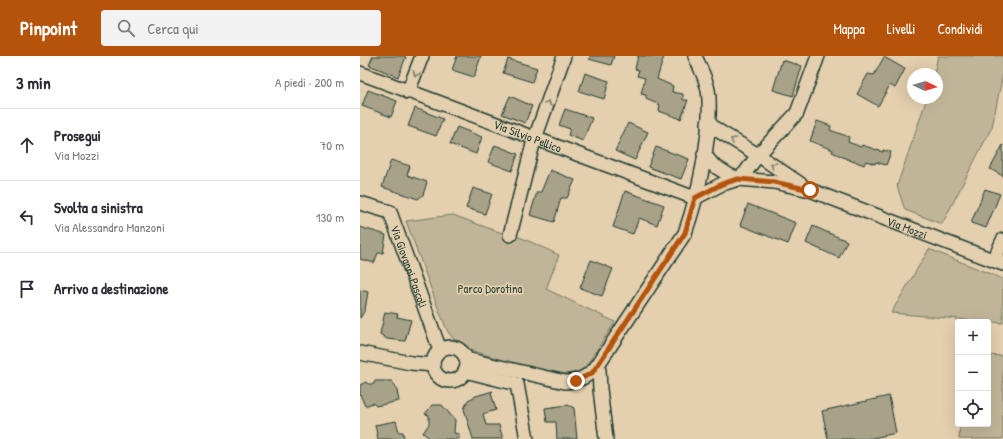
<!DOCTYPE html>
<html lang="it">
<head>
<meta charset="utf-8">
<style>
  :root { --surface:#fff; --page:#f2f2f3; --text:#2b2b33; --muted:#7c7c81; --line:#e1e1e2; --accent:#b45309 }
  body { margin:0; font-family:"Patrick Hand",sans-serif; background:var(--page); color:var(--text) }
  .controls { position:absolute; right:12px; bottom:12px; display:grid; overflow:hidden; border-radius:4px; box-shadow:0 4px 16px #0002 }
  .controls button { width:36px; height:36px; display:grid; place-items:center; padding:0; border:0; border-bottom:1px solid var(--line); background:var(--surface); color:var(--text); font:20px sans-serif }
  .compass { position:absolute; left:547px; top:12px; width:36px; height:36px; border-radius:50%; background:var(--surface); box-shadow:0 4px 16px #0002; rotate:94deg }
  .stop { position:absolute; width:12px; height:12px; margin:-9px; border:3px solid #b45309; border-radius:50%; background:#fff }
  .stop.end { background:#b45309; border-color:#fff; box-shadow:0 1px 4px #0008 }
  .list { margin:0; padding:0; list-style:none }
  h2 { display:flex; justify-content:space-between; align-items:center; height:52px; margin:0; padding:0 16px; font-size:17px }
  h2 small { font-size:13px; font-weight:400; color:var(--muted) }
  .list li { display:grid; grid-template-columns:26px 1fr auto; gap:12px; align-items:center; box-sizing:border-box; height:72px; padding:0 16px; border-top:1px solid var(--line) }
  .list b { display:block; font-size:15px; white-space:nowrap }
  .list p { margin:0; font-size:13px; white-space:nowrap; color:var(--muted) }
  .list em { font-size:13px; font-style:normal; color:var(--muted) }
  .icon { flex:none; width:22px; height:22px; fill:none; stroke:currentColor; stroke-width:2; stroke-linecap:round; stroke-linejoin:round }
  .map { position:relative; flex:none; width:643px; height:383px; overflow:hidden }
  header { display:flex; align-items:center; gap:24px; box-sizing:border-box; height:56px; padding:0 20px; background:var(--accent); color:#fff }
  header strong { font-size:19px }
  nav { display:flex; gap:22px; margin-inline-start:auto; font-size:14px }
  .search { width:280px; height:36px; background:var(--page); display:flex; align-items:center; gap:10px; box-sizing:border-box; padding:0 14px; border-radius:4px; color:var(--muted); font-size:15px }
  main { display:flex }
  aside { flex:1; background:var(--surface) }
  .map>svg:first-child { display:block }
  .green { fill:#c0b598; stroke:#707966 }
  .building { fill:#a8a289; stroke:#1f3d34 }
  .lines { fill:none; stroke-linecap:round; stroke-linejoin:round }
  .minor-casing { stroke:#1f3d34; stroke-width:16 }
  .minor { stroke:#e4cfae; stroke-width:13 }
  .oneway { stroke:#787f6b }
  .route { stroke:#b45309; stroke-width:5 }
  .labels { text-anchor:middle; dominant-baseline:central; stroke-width:3.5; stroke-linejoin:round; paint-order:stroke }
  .street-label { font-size:12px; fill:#1f3d34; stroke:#e4cfae }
  .park-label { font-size:12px; fill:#274339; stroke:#e4cfae }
</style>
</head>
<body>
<header>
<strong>Pinpoint</strong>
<div class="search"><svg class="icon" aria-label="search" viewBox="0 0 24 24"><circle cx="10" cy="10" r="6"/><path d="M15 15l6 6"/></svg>Cerca qui</div>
<nav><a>Mappa</a><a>Livelli</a><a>Condividi</a></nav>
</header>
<main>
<aside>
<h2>3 min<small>A piedi · 200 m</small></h2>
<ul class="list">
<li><svg class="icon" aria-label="ahead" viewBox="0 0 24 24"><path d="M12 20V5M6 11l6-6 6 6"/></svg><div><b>Prosegui</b><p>Via Mozzi</p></div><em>70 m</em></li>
<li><svg class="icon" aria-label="left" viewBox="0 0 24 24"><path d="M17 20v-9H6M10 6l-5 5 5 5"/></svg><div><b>Svolta a sinistra</b><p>Via Alessandro Manzoni</p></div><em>130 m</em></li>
<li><svg class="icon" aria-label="arrive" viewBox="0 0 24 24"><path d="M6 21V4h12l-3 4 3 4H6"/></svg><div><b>Arrivo a destinazione</b></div></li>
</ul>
</aside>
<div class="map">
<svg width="643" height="383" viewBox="0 0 643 383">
  <rect width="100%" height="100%" fill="#e4cfae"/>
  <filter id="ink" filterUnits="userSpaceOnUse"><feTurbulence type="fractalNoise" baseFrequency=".025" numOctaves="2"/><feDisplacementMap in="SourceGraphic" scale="8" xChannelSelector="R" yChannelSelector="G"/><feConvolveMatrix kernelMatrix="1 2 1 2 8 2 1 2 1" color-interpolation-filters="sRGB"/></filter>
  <g filter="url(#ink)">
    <!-- green -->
    <path class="green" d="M578 0H643V17L632 71 582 168 545 154 537 130 567 42H577V18H574Z
      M93 159 136 175 162 182 199 199 186 233 255 266 226 310 219 316 205 318 159 309 100 291 88 276 80 257 46 165Z
      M569 193 643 223V267L531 257Z
      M628 299 643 300V383H599L600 368H628Z"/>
    <!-- building -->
    <path class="building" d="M13 0H44L46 1 38 21 9 9Z
      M97 0H121L114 21 92 14Z
      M230 0H254L251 9 229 3Z
      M278 0H304L297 23 313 30 312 36 323 38V44H328L321 63 299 55 300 49 286 43V39L281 38 285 22 277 20 279 14 275 13Z
      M524 1 545 13 535 32 530 29 518 50 497 38 508 18 514 19Z
      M148 3 177 12 172 26 143 17Z
      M422 4 442 10 433 40 413 34Z
      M225 17 249 25 244 43 219 35Z
      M8 34 37 45 31 61 2 50Z
      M150 40 172 50 165 67 142 58Z
      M55 52 83 63 76 80 48 70Z
      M205 53 232 62 223 85 208 79 210 73 199 69Z
      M457 65 471 70 470 74 489 81 488 86 501 91 502 89 523 96V94L531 96 526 109 516 106 515 108 506 105 504 109 494 105V106L472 96 473 94 450 85Z
      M268 67 288 76 275 104 255 95Z
      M97 71 122 81 116 98 90 88Z
      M135 89 158 98 152 115 128 106Z
      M643 89V120L630 113Z
      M296 91 329 103 321 123 288 111Z
      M31 104 50 110 47 119 67 126 63 139 58 143 22 131Z
      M190 114 215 124 207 142H201L194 166 170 159 177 136H181Z
      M113 132 132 138 125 158 106 152Z
      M625 133 640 138 626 172 611 167Z
      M265 135 304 149 297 169 279 162 273 178 253 171Z
      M388 148 436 167 428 188 380 169Z
      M453 170 487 185 479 202 446 187Z
      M0 171 26 179 23 197H18L14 207 0 203Z
      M231 204 253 213 242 240 220 232Z
      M0 234 8 236 5 254 0 262Z
      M25 256 38 258 37 261 51 264 45 285 27 283 20 278Z
      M15 325H32L37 335 39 345 16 350 13 347 5 350 0 338V329L6 326 8 328H14Z
      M133 335 131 337 136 354 123 358 126 369H139L143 383H113L104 353 108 344 116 340Z
      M529 340 536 377 508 383H468L462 355Z
      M72 349H82L95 364 94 377 99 378V383H71L63 377 69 368V359L65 358Z
      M208 349 214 352 217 383H197L196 366H187L185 352Z
      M36 365 39 376H43L44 383H18L15 369Z"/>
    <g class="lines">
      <defs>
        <g id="minor">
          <path id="s1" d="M0 17 335 142"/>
          <path d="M48 36 62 0"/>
          <path d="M348 67 357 74 398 99 442 129"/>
          <path id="s2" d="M344 98 353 109 369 119 378 123 414 126 450 134 643 208"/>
          <path d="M335 142 362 128 378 123 385 117 398 99 437 57 458 0"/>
          <path id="s3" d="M0 147 30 156 80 294"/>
          <path d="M150 179 173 88 204 0"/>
          <path d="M634 204 643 184"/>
          <circle cx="90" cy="308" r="17"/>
          <path d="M0 297 51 307 73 309"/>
          <path d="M106 303 205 326C219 325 228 321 237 310L325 177C338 140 351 83 349 44 349 28 341 14 335 0"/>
          <path d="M237 310 239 314 240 333 246 383"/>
          <path d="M105 315 157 328 167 383"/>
        </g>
      </defs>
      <!-- minor casing -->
      <use href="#minor" class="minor-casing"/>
      <!-- minor -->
      <use href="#minor" class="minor"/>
    </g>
    <!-- one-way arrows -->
    <defs><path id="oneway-chevron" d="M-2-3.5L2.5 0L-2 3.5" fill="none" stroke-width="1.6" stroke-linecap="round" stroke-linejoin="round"/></defs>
    <g class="oneway">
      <use href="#oneway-chevron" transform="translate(56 18) rotate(111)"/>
      <use href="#oneway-chevron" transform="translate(188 47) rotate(-72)"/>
      <use href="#oneway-chevron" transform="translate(373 84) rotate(-150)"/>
      <use href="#oneway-chevron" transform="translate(413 109) rotate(-146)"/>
    </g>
  </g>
  <g class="lines" filter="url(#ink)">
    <!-- route -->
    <path class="route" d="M216 325 232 317 237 310 325 177 335 142 362 128 378 123 414 126 450 134"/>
  </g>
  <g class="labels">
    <!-- street labels -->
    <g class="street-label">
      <text stroke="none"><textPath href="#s1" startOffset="179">Via Silvio Pellico</textPath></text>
      <text stroke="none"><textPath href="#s2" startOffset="220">Via Mozzi</textPath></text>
      <text stroke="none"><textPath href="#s3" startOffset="89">Via Giovanni Pascoli</textPath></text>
    </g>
    <!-- park labels -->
    <g class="park-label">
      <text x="130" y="232">Parco Dorotina</text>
    </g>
  </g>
</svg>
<div class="controls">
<button>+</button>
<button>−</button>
<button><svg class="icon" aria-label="locate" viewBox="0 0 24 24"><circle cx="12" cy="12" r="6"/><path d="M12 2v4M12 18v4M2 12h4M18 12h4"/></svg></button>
</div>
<svg class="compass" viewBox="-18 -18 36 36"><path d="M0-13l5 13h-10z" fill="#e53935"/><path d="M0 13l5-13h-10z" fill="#7c7c81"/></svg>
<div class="stop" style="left:450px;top:134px"></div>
<div class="stop end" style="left:216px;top:325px"></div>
</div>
</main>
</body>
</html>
